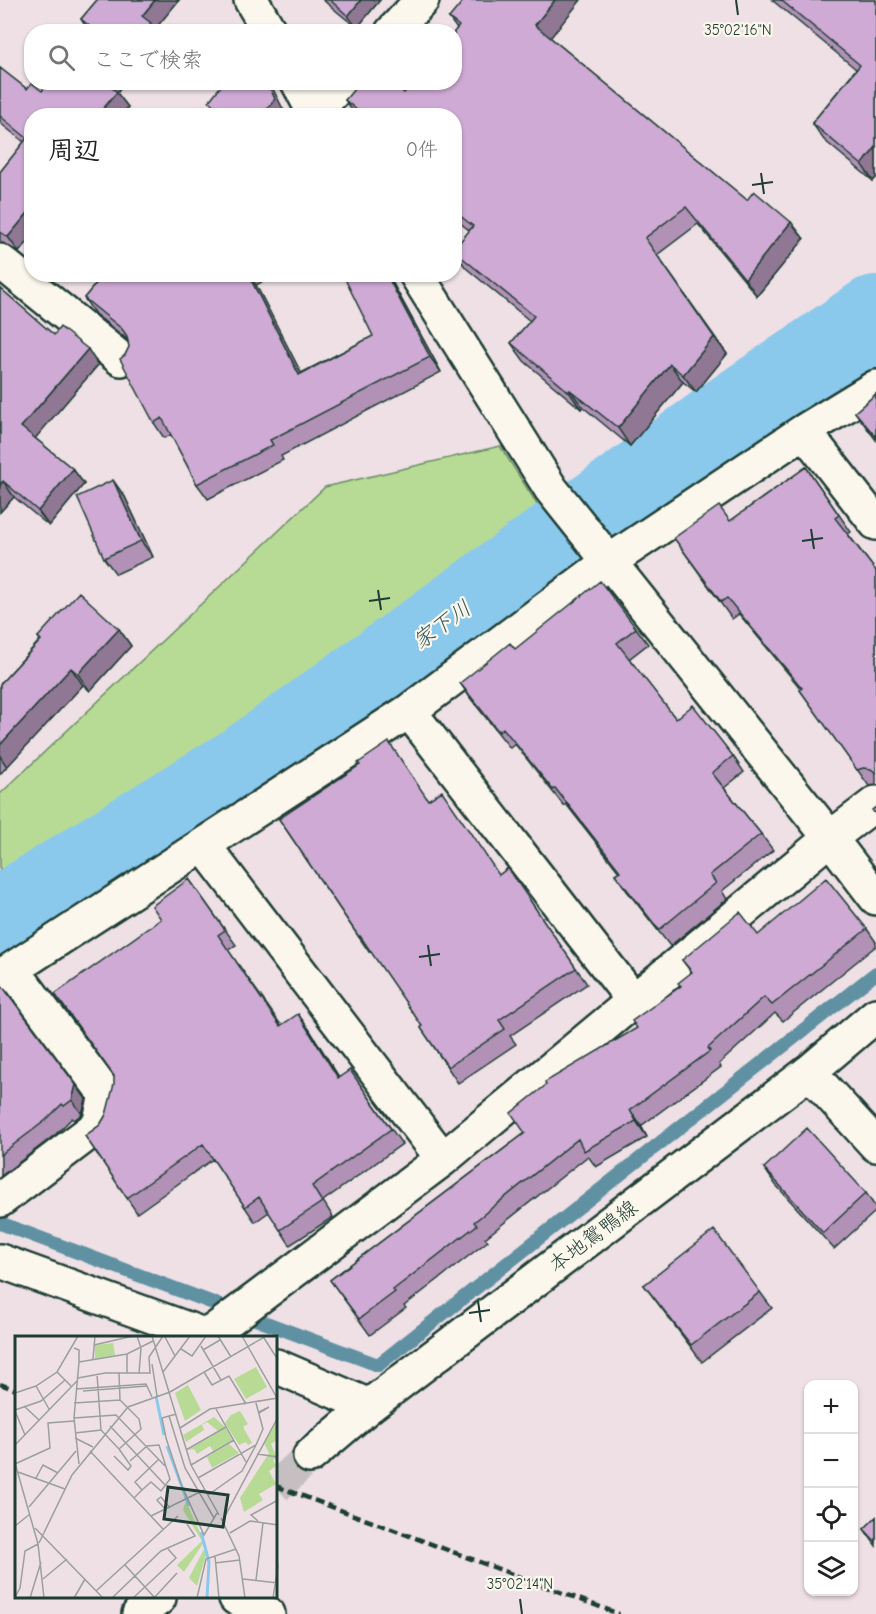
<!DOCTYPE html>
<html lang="ja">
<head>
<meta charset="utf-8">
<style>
  :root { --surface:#fff; --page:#f6f6f6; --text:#222; --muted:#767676; --line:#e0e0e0 }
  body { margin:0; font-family:"Comic Neue","Klee One",sans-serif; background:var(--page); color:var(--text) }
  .controls { position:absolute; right:18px; bottom:18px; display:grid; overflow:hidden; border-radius:12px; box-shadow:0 2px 4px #0004 }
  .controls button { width:54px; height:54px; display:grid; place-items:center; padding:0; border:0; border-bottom:2px solid var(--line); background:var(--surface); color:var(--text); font:30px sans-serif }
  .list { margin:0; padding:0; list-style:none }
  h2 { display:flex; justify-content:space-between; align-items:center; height:78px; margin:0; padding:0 24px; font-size:26px }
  h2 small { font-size:20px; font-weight:400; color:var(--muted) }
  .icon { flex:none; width:33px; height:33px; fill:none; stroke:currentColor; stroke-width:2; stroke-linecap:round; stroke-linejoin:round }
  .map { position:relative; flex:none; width:876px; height:1614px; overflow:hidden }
  .search { position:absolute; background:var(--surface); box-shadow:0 2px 4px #0004; left:24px; top:24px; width:438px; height:66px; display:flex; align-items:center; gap:15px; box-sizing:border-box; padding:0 21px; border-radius:24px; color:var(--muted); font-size:22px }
  .panel { position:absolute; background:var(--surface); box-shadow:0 2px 4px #0004; left:24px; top:108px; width:438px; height:174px; border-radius:24px }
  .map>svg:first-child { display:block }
  .green { fill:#b7db95; stroke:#6b8c64; stroke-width:1.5 }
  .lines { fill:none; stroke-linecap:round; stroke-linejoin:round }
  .stream { stroke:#6091a2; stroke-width:14 }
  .river { stroke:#8bc9ec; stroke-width:86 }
  .major-tunnel { stroke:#c5bfc2; stroke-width:33; stroke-dasharray:33 16; stroke-linecap:butt }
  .minor-casing { stroke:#1f3d34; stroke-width:38 }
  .major-casing { stroke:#1f3d34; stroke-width:38 }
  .minor { stroke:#fbf7ec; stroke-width:33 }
  .major { stroke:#fbf7ec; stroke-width:33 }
  .rail { stroke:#1f3d34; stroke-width:4.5; stroke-dasharray:9 4.5; stroke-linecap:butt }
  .wall { fill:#b192b6; stroke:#1f3d34; stroke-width:1.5 }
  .shaded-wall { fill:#907794; stroke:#1f3d34; stroke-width:1.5 }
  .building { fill:#ceaad4; stroke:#1f3d34; stroke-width:1.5 }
  .ticks { fill:none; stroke:#1f3d34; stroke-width:2 }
  .labels { text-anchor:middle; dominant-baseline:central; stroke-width:4.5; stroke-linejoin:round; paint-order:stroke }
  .street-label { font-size:21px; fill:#1f3d34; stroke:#fbf7ec }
  .water-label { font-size:22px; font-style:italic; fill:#355959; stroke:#fbf7ec }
  .inset-river { fill:none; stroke:#8bc9ec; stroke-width:3 }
  .inset-road { fill:none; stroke:#9b9f9e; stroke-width:1.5 }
  .view { fill:#1f3d34; fill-opacity:0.15; stroke:#1f3d34; stroke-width:3 }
  .inset-edge { fill:none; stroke:#1f3d34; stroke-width:3 }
  .ticks-label { font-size:15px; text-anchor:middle; fill:#1f3d34; stroke:#fbf7ec; stroke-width:4.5; stroke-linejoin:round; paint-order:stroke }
</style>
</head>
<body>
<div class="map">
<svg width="876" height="1614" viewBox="0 0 876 1614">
  <rect width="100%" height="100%" fill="#eee0e5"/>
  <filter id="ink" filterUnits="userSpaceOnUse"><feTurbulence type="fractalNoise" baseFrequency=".0167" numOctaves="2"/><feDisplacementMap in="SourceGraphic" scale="12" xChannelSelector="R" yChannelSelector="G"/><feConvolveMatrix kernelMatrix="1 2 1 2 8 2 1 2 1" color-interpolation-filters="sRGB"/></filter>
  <g filter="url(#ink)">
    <!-- green -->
    <path class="green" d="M500 446 553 529 247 749 0 902V794L325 487Z"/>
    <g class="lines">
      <!-- stream -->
      <path class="stream" d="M0 1223 378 1365 876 973"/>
      <!-- river -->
      <path class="river" d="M0 920 248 766 719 426 876 318"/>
      <!-- major-tunnel -->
      <path class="major-tunnel" d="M276 1487 310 1456"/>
      <defs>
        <path id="minor" d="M251 0 270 32
          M392 32 422 0
          M298 82 316 116
          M314 112 343 82
          M0 261 121 359
          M416 274 551 489 830 838 876 898
          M804 431 876 523
          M409 711 634 1001
          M204 846 443 1159
          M0 977 409 711 610 561 804 431 876 387
          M809 1072 876 1145
          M0 1200 99 1125 106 1095 13 970
          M0 1261 212 1338
          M207 1336 443 1159 830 838 876 803
          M276 1366 369 1406
          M236 1598 268 1614"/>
        <path id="major" d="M310 1456 369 1406 809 1072 876 1015
          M139 1614 159 1598"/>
      </defs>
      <!-- minor casing -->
      <use href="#minor" class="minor-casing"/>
      <!-- major casing -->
      <use href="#major" class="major-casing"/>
      <!-- minor -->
      <use href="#minor" class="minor"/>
      <!-- major -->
      <use href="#major" class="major"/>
      <!-- rail -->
      <path class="rail" d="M0 1384 16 1390
        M276 1486 619 1614"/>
    </g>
    <!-- wall -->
    <path class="wall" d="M97 0H179L155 29 157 32H89L81 19Z
      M323 0H380L357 28Z
      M772 0H876V178L873 181 824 140 812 123 856 69Z
      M449 18 551 38 747 200 791 222 804 239 757 296 698 224 657 255 727 354 696 392 683 382 630 446 583 407 581 409 524 361 511 343 530 321 466 268 454 251 470 231 454 218V116H356L345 100 404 93 457 29Z
      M0 68 27 89 42 91 49 82H125L117 93 128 107 121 116H32V237L19 252 3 243H0V172L24 142 0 123Z
      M104 274H276L256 285 301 373 373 336 388 274 441 372 281 456 283 460 208 499 197 484 171 435 164 438 154 423 125 355 129 347 128 340 95 314 84 298Z
      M0 288 54 335 98 365 35 438 73 469 84 484 49 526 14 497 0 512Z
      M876 394V440L855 412Z
      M806 467 851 532 848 534 876 571V785L869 786 800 690 801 689 739 614 732 619 674 538 730 521Z
      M125 497 153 557 116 574 104 558Z
      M636 628 648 644 629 659 676 719 733 756 744 772 724 788 761 834 773 850 722 891 727 899 670 946 627 891 615 874 619 872 566 804 564 806 515 744 510 748 471 699 460 683 515 649Z
      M119 629 131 646 90 691 83 685 0 774V684L40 640 38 637Z
      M429 800 499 875 508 868 587 984 510 1036 516 1044 458 1083 421 1028 422 1026 371 951 369 952 279 819Z
      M189 879 236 945 228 950 281 1025 309 1029 339 1078 350 1070 402 1144 323 1201 333 1217 290 1245 269 1212 255 1222 213 1159 137 1213 85 1136 100 1125 106 1115Z
      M867 929 876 942V946L783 1021 775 1013 719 1064 721 1067 641 1126 647 1137 596 1167 588 1156 485 1238 488 1241 404 1306 406 1308 370 1335 330 1280 525 1133 637 1028 681 986 691 972 682 960 758 935Z
      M0 983 86 1099 82 1114 74 1120 72 1118 56 1134 1 1176Z
      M764 1168 866 1193 876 1208V1211L834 1249 775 1184Z
      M644 1285 760 1292 772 1308 702 1362Z
      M876 1517V1546L864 1529Z"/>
    <!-- shaded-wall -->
    <path class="shaded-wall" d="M155 0H179L155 29 157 32H143L142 16Z
      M361 0H380L357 28 348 16Z
      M555 0H581L547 42 535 25Z
      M105 82H125L117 93 128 107 121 116H97Z
      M267 82H269L272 87 286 115V116H262Z
      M876 147V178L873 181 862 165Z
      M32 208V237L19 252 8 237Z
      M791 222 804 239 757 296 745 279Z
      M248 274H249L256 285 310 390 299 375Z
      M386 274H388L389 277 441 372 430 357Z
      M714 337 727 354 696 392 683 375Z
      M88 349 98 365 32 442 21 427Z
      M670 364 683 382 630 446 618 428Z
      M570 390 583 407 581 409 569 392Z
      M73 469 84 484 49 526 38 511Z
      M113 480 125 497 153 557 141 541Z
      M3 481 14 497 0 512V485Z
      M119 629 131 646 90 691 78 674Z
      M71 668 83 685 7 767 0 756V745Z
      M298 1014 309 1029 349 1093 338 1078Z
      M76 1085 86 1099 82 1114 72 1100Z
      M630 1110 641 1126 647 1137 636 1121Z"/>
    <!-- building -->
    <path class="building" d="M97 0H155L142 16 151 23 143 32H90L93 29 81 19Z
      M330 0H361L348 16Z
      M464 0H555L535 25 747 200 754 191 791 222 745 279 686 207 645 238 714 337 683 375 670 364 618 428 570 390 569 392 511 343 534 316 454 251V249L473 226 454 211V116H364L345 100 360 82H391L404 93 413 82H454V32L459 26 449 18Z
      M781 0H876V147L862 165 812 123 860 65Z
      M0 68 27 89 32 83 42 91 49 82H105L117 92 97 116H32V208L8 237 0 232V172L27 138 0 116Z
      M224 82H267L275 99 262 116H211L217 108 209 101Z
      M104 274H248L299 375 373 336 345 279 353 274H386L430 357 270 440 273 445 197 484 162 418 154 423 120 359 125 355 129 347 127 336 122 329 84 298Z
      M0 288 54 335 60 327 88 349 21 427 73 469 38 511 3 481 0 485Z
      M876 394V437L855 412Z
      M806 467 839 515 835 518 876 571V773L871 769 863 768 857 770 800 690 802 688 727 598 721 602 674 538 719 506 730 521Z
      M113 480 141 541 104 558 77 497Z
      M600 581 636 628 617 643 676 719 693 705 733 756 712 773 761 834 710 875 716 883 659 930 615 874 620 871 555 788 553 790 503 728 499 732 460 683 510 643 515 649Z
      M79 592 119 629 78 674 71 668 0 745V684L41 640 38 637Z
      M389 742 428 800 442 791 499 875 508 868 576 968 499 1020 505 1029 448 1067 421 1028 422 1026 360 936 359 937 279 819 360 765 358 763Z
      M876 807V815L872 810Z
      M826 878 867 929 772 1005 764 997 708 1048 710 1051 630 1110 636 1121 584 1151 578 1139 474 1222 477 1225 393 1290 395 1292 359 1319 330 1280 525 1133 511 1113 546 1085 545 1082 637 1028 632 1021 681 986 678 983 692 972 682 960 740 912 758 935Z
      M189 879 225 930 218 935 280 1026 298 1014 338 1078 350 1070 391 1129 312 1186 322 1202 280 1230 259 1197 245 1207 203 1144 127 1198 85 1136 100 1125 106 1115 114 1084V1076L55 994 161 919 152 906Z
      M0 983 76 1085 72 1100 64 1106 62 1104 46 1120 0 1155Z
      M807 1128 866 1193 823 1233 764 1168Z
      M714 1230 760 1292 691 1345 644 1285Z
      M876 1517V1542L864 1529Z"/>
  </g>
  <!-- ticks -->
  <path class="ticks" d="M736 0 738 15M761 173 764 194M752 185 773 182M811 529 814 549M802 541 823 538M378 590 381 610M369 601 390 598M428 945 431 966M419 957 440 954M478 1301 481 1322M469 1313 490 1310M520 1599 522 1614"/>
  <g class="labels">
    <!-- street labels -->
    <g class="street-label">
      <text transform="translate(593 1236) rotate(-37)">本地鴛鴨線</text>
    </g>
    <!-- water labels -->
    <g class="water-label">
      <text transform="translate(442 625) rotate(-36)">家下川</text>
    </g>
  </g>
  <!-- overview -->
  <g transform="translate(15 1336)">
    <rect width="262" height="262" fill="#eee0e5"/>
    <path d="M98 7 100 19 80 23V9ZM241 31 252 51 231 63 219 43ZM173 49 186 74 170 85 160 57ZM225 75 233 88 228 91 237 107 233 109 231 106 224 109 210 87 216 79ZM199 81 210 91 203 95 192 86 187 89 189 94 171 106 168 99ZM262 85V104L256 108 262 122 258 124 261 130 254 135 261 148 244 158 248 164 229 176 225 162 254 117 249 107ZM211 92 218 104 198 115 195 110 182 118 179 113 173 114ZM214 108 224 117 197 132 192 121ZM171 165 189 206 169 236 162 229 187 205 168 174ZM189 213 191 219 182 250 174 242Z" fill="#b7db95"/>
    <path class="inset-river" d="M141 60 149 99M152 110 174 170M186 196 194 226 192 262"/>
    <path class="inset-road" d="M122 0 126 12 124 37M137 0 176 129 204 179M203 0 216 21M227 0 262 62M150 1 160 20M249 2 263 24M79 9 118 0M186 10 206 44M59 12 64 14V26L59 82 64 128M166 13 177 20 191 0M188 14 205 4M78 23 80 0M64 26 112 18 138 5M137 28 142 60M42 36 56 50M148 36 175 0M189 36 197 49 214 40 231 68M104 37 105 64M112 37V18M63 42 90 37H135L134 21 148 0M21 50 34 73M61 53 131 48 137 61M68 55 132 50M0 57 21 50 42 36 63 0M59 67 105 64 124 83 126 93 104 113 86 94M9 70 24 84M201 73 231 126M0 74 26 65 50 44M0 75 10 99M244 76 254 71 244 77M161 78 147 82 151 102 166 148 189 199 202 177M154 80 170 132 199 182M59 82 101 79 150 130M95 90 151 150M165 92 195 73 263 62M60 97 86 94 82 38M60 102 78 111M0 109 62 45M171 114 211 91M75 115 148 193M242 118 263 121M99 120 113 134 116 130 104 113M115 125 132 110 144 109 155 143 146 155 136 146 127 154M0 127 23 208 29 262M0 128 35 112 33 87 59 85M176 129 219 104M3 136 50 153M21 142 28 129 43 137M183 142 241 109M193 159 227 135 241 109 248 93 241 67M119 162 127 154 120 146 144 123M14 171 61 115M151 174 142 164 146 161 155 172M136 180 189 154M206 182 224 220 230 262M208 184 263 81M243 185 236 179 263 164M0 190 15 178M20 192 88 262M215 197 235 185 263 189M24 207 57 139 113 71 155 56 251 0M200 220 204 262M200 227 225 224M110 229 140 262M28 243 52 223M228 243 263 247M241 244 248 187M81 255 163 180M0 261 5 252 10 215 23 208M15 262 26 226M59 262 70 243M97 262 146 215 180 200 172 188M118 262 161 222 153 213M139 262 162 237M182 262 191 223 221 213M258 262 263 229"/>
    <path class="view" d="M153 151 213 159 208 191 149 183Z"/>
    <rect width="262" height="262" class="inset-edge"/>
  </g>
  <g class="ticks-label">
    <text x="738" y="35">35°02'16"N</text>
    <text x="520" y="1589">35°02'14"N</text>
  </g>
</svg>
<div class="controls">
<button>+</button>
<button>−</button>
<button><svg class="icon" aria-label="locate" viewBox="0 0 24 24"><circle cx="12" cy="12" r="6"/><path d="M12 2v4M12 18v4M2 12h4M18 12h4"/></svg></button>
<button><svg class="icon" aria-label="layers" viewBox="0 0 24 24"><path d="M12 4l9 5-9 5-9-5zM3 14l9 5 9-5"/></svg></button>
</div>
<div class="search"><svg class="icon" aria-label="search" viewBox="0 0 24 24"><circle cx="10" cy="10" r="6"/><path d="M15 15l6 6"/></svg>ここで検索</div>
<section class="panel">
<h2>周辺<small>0件</small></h2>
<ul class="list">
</ul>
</section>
</div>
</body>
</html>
